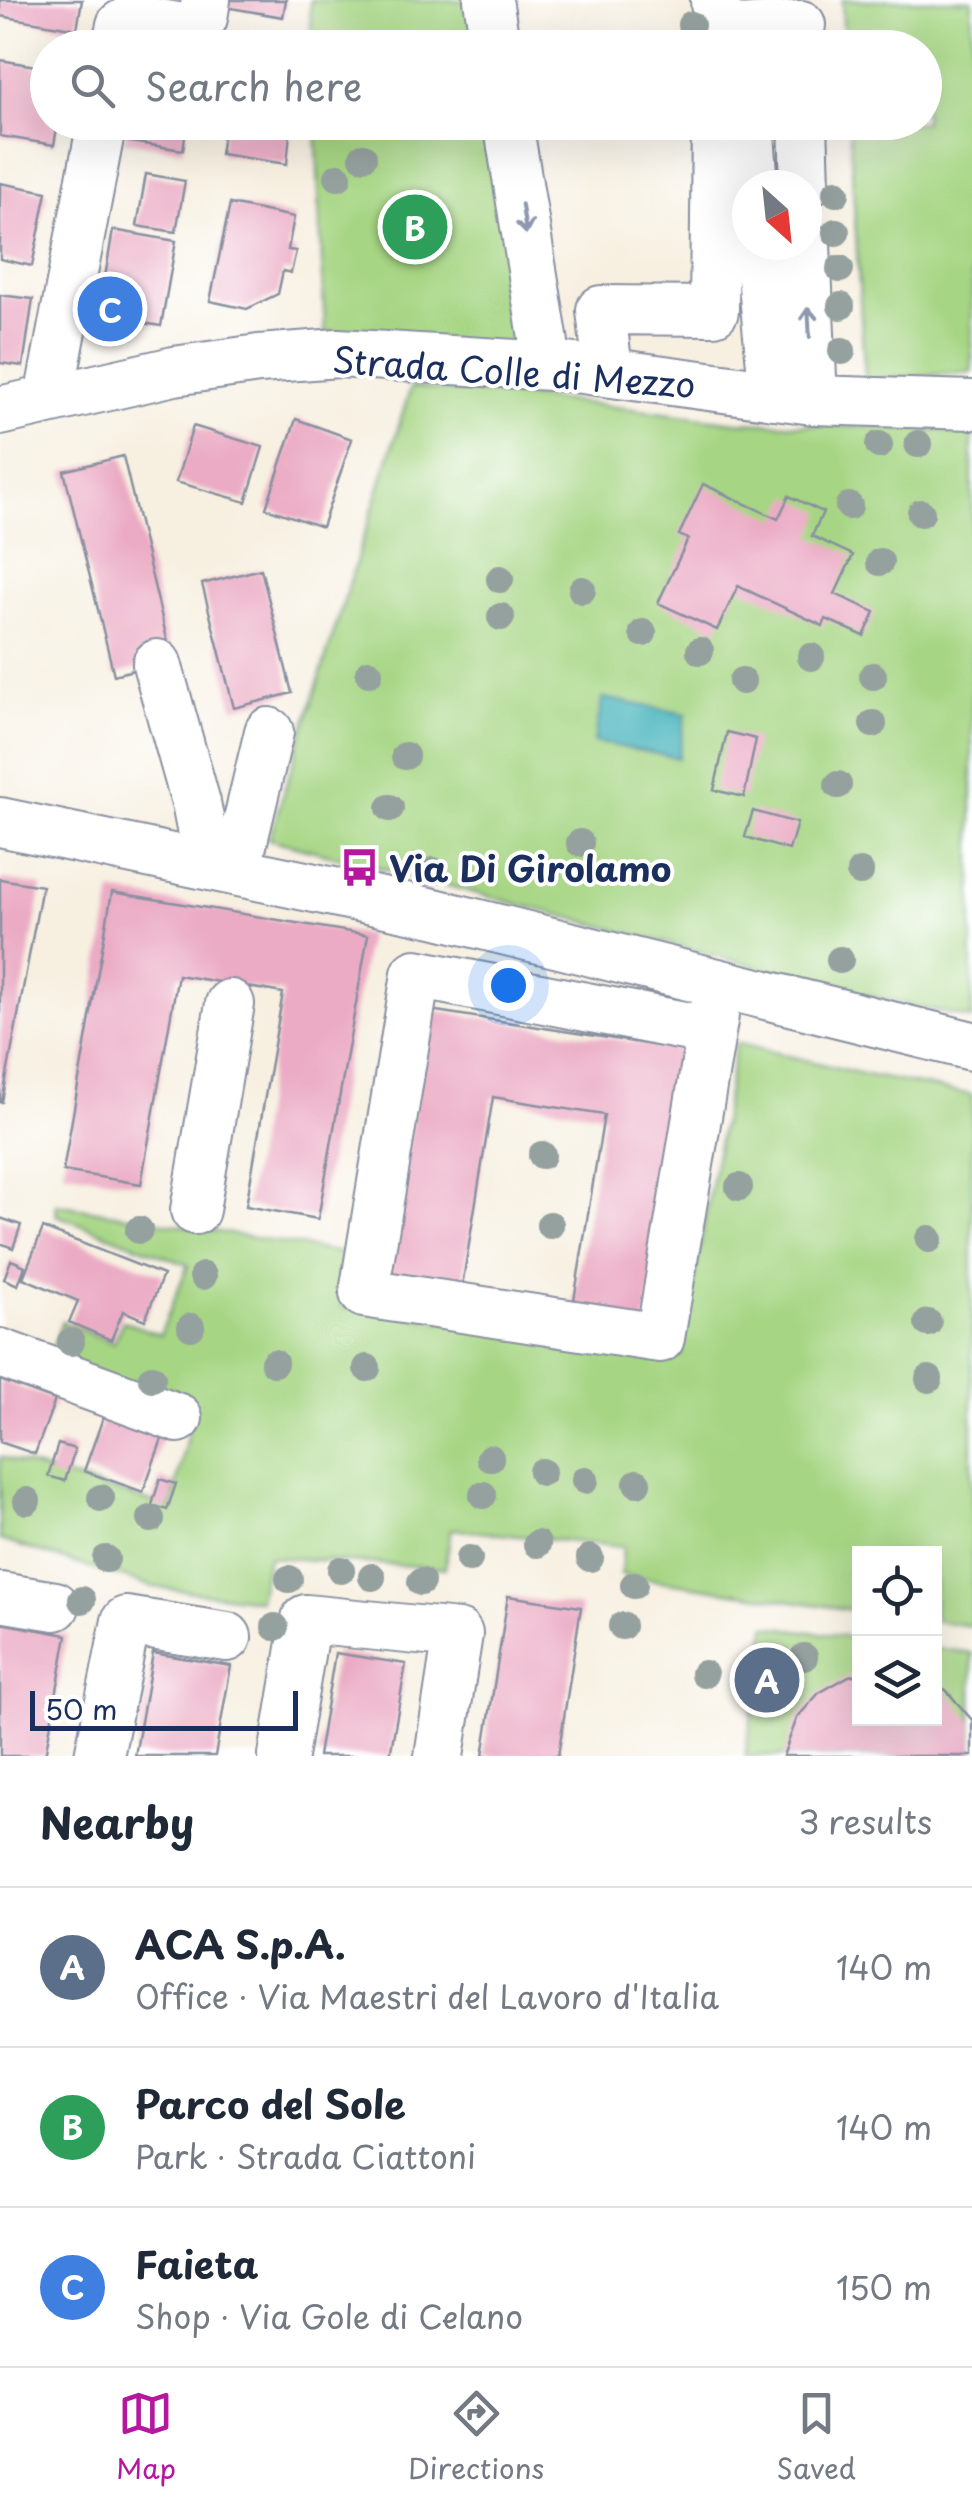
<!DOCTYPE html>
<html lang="en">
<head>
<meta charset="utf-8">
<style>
  :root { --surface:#fff; --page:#f6f6f7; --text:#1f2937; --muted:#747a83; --line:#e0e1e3; --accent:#b5179e }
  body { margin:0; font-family:"Playpen Sans",sans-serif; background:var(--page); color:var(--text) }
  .controls { position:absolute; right:30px; bottom:30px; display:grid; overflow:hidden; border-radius:0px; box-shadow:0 10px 40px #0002 }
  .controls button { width:90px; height:90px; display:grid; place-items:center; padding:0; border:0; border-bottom:2px solid var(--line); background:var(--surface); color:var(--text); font:50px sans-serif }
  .compass { position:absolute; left:732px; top:170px; width:90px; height:90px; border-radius:50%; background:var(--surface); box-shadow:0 10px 40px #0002; rotate:153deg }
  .scale { position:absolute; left:30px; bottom:25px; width:268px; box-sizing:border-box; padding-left:10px; border:5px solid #1b2f5e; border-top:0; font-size:28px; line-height:35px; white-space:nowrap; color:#1b2f5e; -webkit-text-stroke:8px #fff; paint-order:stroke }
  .you { position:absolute; left:508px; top:985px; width:35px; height:35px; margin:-25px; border:8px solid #fff; border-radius:50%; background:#1a73e8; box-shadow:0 0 0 15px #1a73e833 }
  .badge { display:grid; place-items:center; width:65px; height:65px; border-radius:50%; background:var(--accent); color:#fff; font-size:32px; font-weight:700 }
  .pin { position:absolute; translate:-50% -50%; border:5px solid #fff; box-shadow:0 2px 10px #0006 }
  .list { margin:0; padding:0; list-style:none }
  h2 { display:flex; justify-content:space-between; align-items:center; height:130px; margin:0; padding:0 40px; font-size:42px }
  h2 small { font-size:32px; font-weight:400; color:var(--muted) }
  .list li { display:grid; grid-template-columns:65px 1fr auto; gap:30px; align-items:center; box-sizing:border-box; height:160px; padding:0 40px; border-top:2px solid var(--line) }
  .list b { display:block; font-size:38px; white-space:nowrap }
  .list p { margin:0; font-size:32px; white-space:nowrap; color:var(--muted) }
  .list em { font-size:32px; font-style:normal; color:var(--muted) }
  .icon { flex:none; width:55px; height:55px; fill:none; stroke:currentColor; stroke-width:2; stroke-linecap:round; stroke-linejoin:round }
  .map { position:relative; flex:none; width:972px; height:1756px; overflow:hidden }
  .search { position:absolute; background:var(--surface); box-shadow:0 10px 40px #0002; left:30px; right:30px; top:30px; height:110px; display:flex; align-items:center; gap:25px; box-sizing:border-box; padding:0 35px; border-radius:55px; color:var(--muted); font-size:38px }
  .sheet { height:610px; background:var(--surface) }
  nav { display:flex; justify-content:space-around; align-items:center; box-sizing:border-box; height:140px; border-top:2px solid var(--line); background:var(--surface); font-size:28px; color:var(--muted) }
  nav a { display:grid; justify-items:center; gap:5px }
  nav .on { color:var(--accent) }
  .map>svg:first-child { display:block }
  .green { fill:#a6d583; stroke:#608270; stroke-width:2.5 }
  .water { fill:#44b4bc; stroke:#30728d; stroke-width:2.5 }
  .building { fill:#ebabc4 }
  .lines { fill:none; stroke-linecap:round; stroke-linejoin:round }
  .minor-casing { stroke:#8990a0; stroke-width:52 }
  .minor { stroke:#fff; stroke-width:48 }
  .tree { fill:#95a19f }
  .oneway { stroke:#8d97ae }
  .labels { text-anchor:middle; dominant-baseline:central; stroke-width:8; stroke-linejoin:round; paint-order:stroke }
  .street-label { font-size:35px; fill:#1b2f5e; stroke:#fff }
  .poi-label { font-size:35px; font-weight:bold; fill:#1b2f5e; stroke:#fff; text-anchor:start }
</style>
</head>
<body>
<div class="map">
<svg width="972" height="1756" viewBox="0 0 972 1756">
  <rect width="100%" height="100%" fill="#fff"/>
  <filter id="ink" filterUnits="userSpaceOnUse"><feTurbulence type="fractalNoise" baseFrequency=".01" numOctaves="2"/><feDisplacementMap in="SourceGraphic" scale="20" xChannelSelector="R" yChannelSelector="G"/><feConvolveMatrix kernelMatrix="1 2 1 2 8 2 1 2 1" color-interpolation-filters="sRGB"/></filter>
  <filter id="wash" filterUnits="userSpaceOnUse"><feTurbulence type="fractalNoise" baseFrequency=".0048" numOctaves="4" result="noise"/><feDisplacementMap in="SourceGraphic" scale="40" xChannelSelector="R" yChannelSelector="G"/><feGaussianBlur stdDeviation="2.25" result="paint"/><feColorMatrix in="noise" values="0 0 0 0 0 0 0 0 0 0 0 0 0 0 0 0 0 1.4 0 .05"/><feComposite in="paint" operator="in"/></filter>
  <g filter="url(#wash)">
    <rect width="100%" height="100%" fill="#f7f0e1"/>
    <!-- green -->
    <path class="green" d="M310 0H472L480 47H312Z
      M842 0H972V372L865 380 849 123 924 122V48L844 47Z
      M316 123H492L529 352 325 332Z
      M411 387 552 399 736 422 972 431V1019L877 998 269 839Z
      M736 1043 867 1075 972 1095V1626L935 1621 934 1554H860L859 1611 621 1575 623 1547 451 1529 445 1568 268 1557 259 1600 154 1587 0 1540V1457L171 1508 191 1418 46 1366 62 1322 113 1343 123 1321 160 1335 188 1265 56 1215 57 1204 347 1254 341 1307 681 1355Z
      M766 1626 859 1638 860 1718H934L935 1648 972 1653V1756H745Z"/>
    <!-- water -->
    <path class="water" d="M603 698 686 714 678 758 594 742Z"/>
    <g id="blocks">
      <!-- building -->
      <path class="building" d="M0 0H82L77 29 0 16Z
        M220 0H286L283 17 219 6Z
        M0 60 48 68V122H58L54 145 0 136Z
        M127 122H187L183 150 124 141Z
        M225 122H291L287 164 220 154Z
        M146 174 185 181 176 232 137 226Z
        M0 183 47 192 32 266 0 259Z
        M230 204 294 217 288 250 296 251 291 273 283 271 278 294 247 309 210 301Z
        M113 230 176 241 161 326 137 322 136 331 97 324Z
        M0 295 33 299 23 366 0 363Z
        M296 419 352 439 322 527 266 508Z
        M193 426 263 447 246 502 176 482Z
        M123 456 172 660 114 675 64 471Z
        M703 484 778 519 789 496 823 512 812 536 853 555 835 594 875 612 864 636 826 619 823 626 738 586 717 630 658 603 688 539 679 535Z
        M261 569 292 693 234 708 202 584Z
        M727 732 756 739 744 797 714 790Z
        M753 811 797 823 789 850 745 837Z
        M0 879 42 886 2 1102H0Z
        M112 892 368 935 318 1219 246 1206 283 993 178 975 141 1184 63 1171Z
        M430 1010 690 1051 644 1330 571 1319 604 1115 493 1097 460 1299 385 1287Z
        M0 1218 21 1225 13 1248 0 1243Z
        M43 1228 163 1275 145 1320 123 1311 111 1340 69 1322 78 1301 23 1278Z
        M11 1260 25 1266 18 1285 4 1279Z
        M0 1380 55 1400 35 1454 0 1442Z
        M104 1415 163 1436 143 1492 84 1471Z
        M58 1444 75 1449 65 1481 48 1476Z
        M160 1479 176 1484 167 1510 152 1505Z
        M508 1596 581 1607 558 1756H483Z
        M0 1623 67 1635 45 1756H0Z
        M153 1653 231 1666 215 1756H135Z
        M335 1653 406 1664 390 1756H318Z
        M860 1674V1718H934V1684L946 1690 972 1720V1756H783L797 1718 819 1693 849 1676Z"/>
    </g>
  </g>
  <g filter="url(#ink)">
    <use href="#blocks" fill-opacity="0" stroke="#8990a0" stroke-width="2.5"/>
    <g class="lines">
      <defs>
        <path id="minor" d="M488 0 496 48
          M715 0 717 26 742 30 743 48
          M742 30 801 25
          M116 48 121 25 131 19 194 30 203 18 206 0
          M508 122 544 343 545 365
          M749 122 754 185
          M803 122 805 185
          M759 245 774 395
          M806 245 813 400
          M608 371 601 310 714 311 716 122
          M49 398 102 122
          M0 411 174 371 259 359 338 353 567 367 813 400 972 405
          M157 664 196 803 208 864
          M0 822 434 913 972 1046
          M236 870 269 732
          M710 1031 416 974 364 1293 660 1338 719 985
          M195 1210 230 1004
          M0 1353 178 1418
          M0 1597 55 1606
          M99 1756 126 1621 227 1637
          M283 1756 306 1619 458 1634 439 1756"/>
      </defs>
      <!-- minor casing -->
      <use href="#minor" class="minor-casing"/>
      <!-- minor -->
      <use href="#minor" class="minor"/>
    </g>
    <!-- trees -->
    <g class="tree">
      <circle cx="691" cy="25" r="14"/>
      <circle cx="363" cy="157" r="14"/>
      <circle cx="338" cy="177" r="14"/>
      <circle cx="836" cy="193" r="14"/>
      <circle cx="836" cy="232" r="14"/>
      <circle cx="840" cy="269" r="14"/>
      <circle cx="841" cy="306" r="14"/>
      <circle cx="842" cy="351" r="14"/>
      <circle cx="918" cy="444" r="14"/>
      <circle cx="879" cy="445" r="14"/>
      <circle cx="849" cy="506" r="14"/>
      <circle cx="921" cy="513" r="14"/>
      <circle cx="880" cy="562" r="14"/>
      <circle cx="500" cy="579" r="14"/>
      <circle cx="582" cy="590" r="14"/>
      <circle cx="501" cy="617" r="14"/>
      <circle cx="643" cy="633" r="14"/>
      <circle cx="700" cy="651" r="14"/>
      <circle cx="811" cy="657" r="14"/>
      <circle cx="369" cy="673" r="14"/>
      <circle cx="873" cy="676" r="14"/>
      <circle cx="742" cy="681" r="14"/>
      <circle cx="873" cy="724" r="14"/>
      <circle cx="405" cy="756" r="14"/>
      <circle cx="838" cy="785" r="14"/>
      <circle cx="390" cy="808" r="14"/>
      <circle cx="580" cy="843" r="14"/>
      <circle cx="433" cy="871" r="14"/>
      <circle cx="860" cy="872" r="14"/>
      <circle cx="840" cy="960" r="14"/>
      <circle cx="542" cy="1155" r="14"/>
      <circle cx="739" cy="1187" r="14"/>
      <circle cx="550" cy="1225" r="14"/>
      <circle cx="139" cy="1230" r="14"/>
      <circle cx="929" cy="1239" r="14"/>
      <circle cx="203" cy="1276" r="14"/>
      <circle cx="928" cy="1323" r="14"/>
      <circle cx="191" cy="1327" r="14"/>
      <circle cx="71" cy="1342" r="14"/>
      <circle cx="274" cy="1363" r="14"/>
      <circle cx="367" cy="1368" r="14"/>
      <circle cx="152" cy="1378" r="14"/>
      <circle cx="929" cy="1379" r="14"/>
      <circle cx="490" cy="1458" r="14"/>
      <circle cx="542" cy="1472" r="14"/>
      <circle cx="585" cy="1480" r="14"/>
      <circle cx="637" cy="1483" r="14"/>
      <circle cx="483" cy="1495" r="14"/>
      <circle cx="101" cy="1498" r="14"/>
      <circle cx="27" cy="1501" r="14"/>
      <circle cx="151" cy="1519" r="14"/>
      <circle cx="537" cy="1544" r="14"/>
      <circle cx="590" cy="1558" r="14"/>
      <circle cx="106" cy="1559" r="14"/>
      <circle cx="469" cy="1559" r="14"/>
      <circle cx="341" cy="1570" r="14"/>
      <circle cx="372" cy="1577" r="14"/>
      <circle cx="289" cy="1579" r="14"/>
      <circle cx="421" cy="1582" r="14"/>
      <circle cx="634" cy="1585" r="14"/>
      <circle cx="82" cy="1600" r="14"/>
      <circle cx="622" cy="1626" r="14"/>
      <circle cx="275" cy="1627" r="14"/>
      <circle cx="804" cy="1657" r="14"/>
      <circle cx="704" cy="1674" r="14"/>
    </g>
    <!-- one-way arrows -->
    <defs><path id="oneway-shaft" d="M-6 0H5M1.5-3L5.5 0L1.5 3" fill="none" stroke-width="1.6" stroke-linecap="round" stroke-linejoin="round" transform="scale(2.5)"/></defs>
    <g class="oneway">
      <use href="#oneway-shaft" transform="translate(524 219) rotate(81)"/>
      <use href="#oneway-shaft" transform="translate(809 322) rotate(-93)"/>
    </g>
  </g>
  <!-- icons -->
  <defs>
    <symbol id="bus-bare" viewBox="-9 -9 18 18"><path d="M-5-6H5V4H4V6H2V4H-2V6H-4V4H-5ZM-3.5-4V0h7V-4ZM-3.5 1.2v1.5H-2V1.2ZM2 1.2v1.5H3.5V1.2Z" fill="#b5179e" stroke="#fff" stroke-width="2.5" paint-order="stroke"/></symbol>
  </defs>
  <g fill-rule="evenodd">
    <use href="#bus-bare" x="332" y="840" width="55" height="55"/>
  </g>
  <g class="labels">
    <!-- street labels -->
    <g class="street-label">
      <text transform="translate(514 371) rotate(4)">Strada Colle di Mezzo</text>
    </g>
    <!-- poi labels -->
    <g class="poi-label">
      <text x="389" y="867">Via Di Girolamo</text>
    </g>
  </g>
</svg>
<div class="controls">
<button><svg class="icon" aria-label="locate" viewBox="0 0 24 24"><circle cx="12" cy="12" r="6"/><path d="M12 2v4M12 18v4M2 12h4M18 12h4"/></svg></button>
<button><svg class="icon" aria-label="layers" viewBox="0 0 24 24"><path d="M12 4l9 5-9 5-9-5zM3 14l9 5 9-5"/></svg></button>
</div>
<svg class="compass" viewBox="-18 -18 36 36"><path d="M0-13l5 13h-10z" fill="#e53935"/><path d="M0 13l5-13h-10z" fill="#747a83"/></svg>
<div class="scale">50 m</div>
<div class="you"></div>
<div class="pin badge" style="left:767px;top:1680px;background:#5c6f8a">A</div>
<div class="pin badge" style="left:415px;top:227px;background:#2e9e5b">B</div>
<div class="pin badge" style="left:110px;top:309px;background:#3f7fe0">C</div>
<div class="search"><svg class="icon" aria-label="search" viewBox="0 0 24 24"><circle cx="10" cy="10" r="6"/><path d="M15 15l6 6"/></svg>Search here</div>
</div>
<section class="sheet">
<h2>Nearby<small>3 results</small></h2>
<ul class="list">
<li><span class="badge" style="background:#5c6f8a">A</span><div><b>ACA S.p.A.</b><p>Office · Via Maestri del Lavoro d'Italia</p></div><em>140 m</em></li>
<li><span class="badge" style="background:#2e9e5b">B</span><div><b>Parco del Sole</b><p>Park · Strada Ciattoni</p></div><em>140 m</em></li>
<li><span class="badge" style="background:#3f7fe0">C</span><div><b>Faieta</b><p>Shop · Via Gole di Celano</p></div><em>150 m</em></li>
</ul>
</section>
<nav>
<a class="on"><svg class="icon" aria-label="map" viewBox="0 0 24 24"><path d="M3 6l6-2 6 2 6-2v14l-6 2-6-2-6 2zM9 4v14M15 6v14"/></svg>Map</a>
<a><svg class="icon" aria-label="directions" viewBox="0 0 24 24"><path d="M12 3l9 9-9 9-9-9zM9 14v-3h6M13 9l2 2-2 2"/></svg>Directions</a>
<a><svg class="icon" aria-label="saved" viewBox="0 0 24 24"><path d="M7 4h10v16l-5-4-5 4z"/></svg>Saved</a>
</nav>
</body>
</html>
